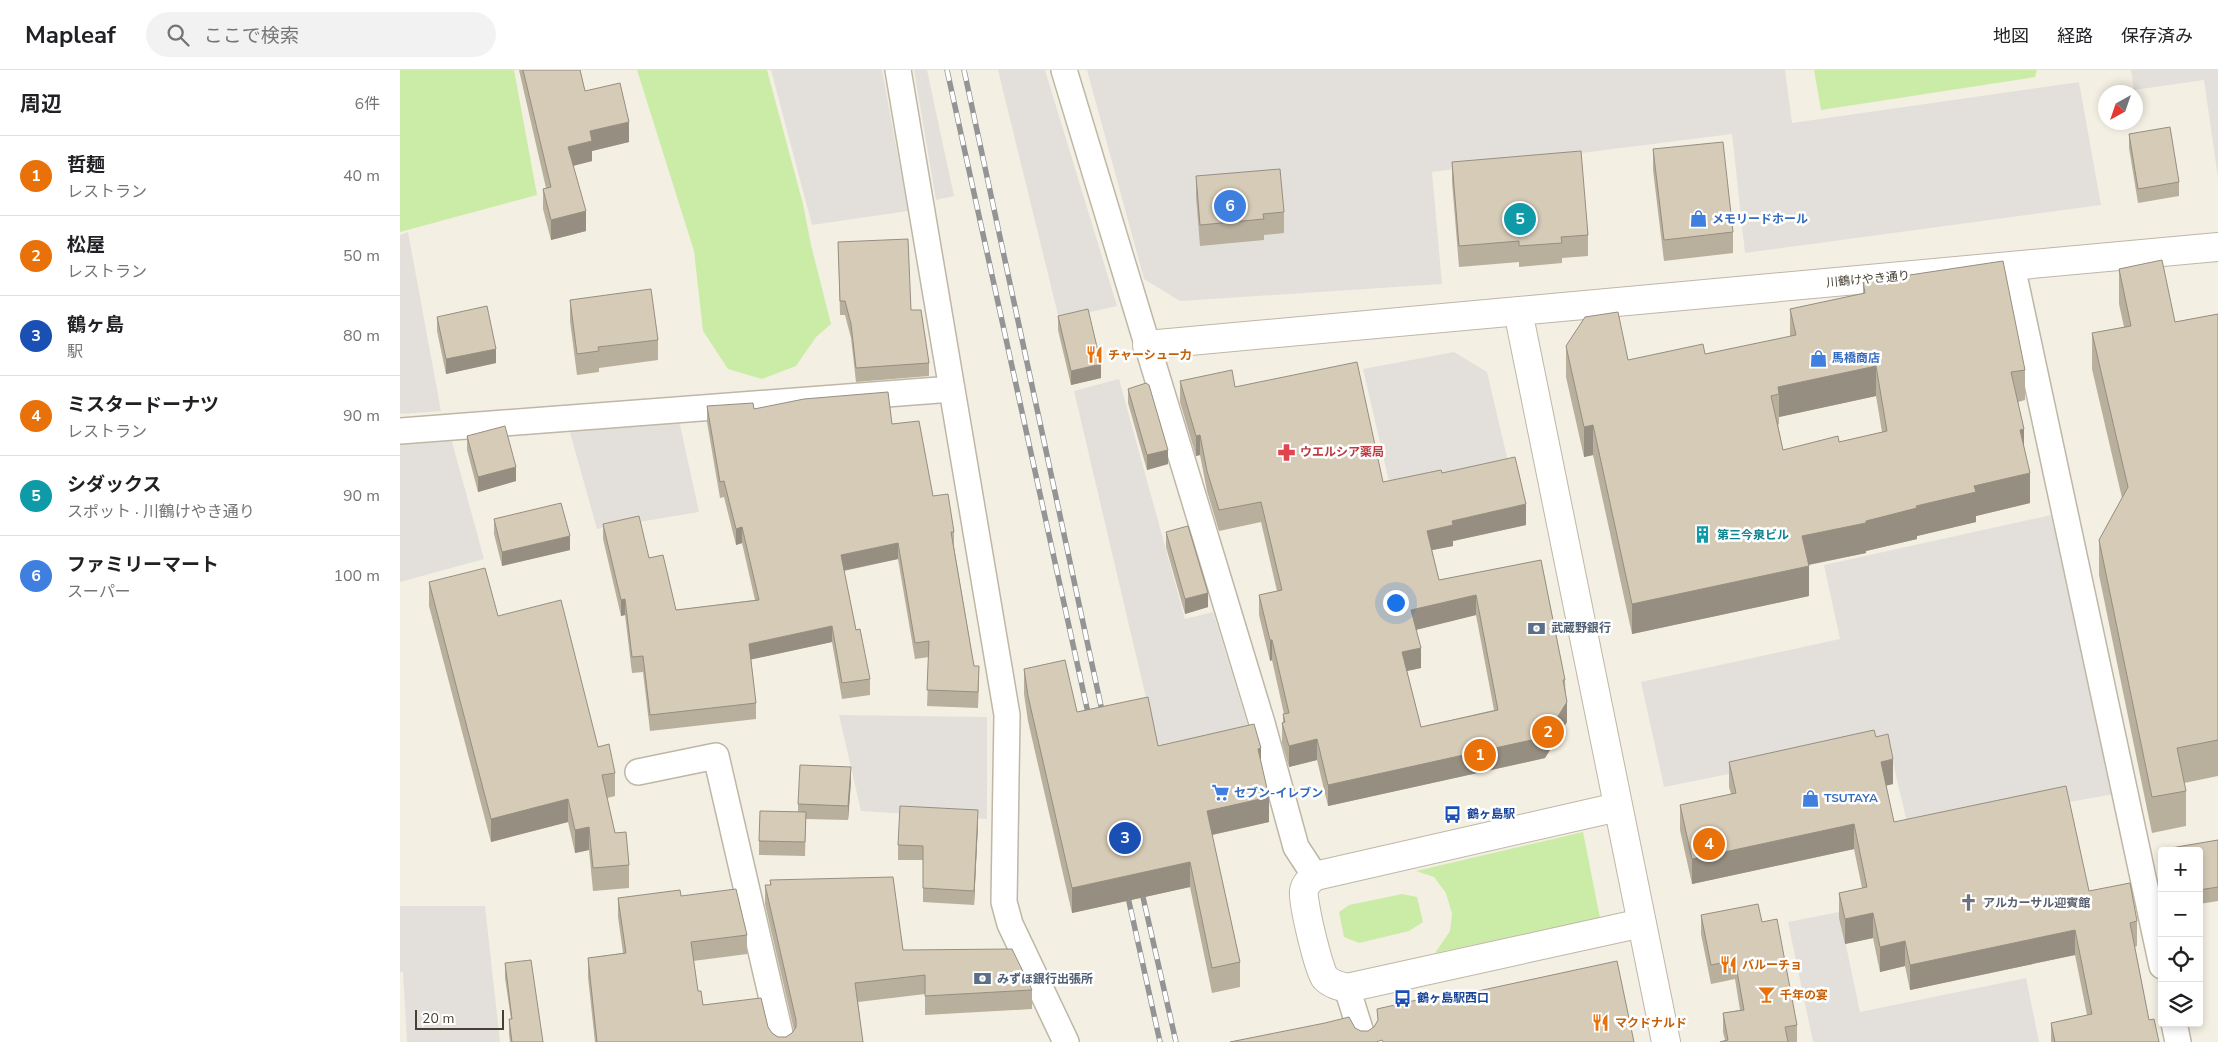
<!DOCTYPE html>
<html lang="ja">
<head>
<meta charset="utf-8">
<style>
  :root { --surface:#fff; --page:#f2f2f2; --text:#202124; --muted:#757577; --line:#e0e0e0; --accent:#ff3a0e }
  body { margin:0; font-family:"Nunito Sans","Noto Sans JP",sans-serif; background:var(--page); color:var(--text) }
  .controls { position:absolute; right:15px; bottom:15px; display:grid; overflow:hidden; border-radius:5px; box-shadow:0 2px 8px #0003 }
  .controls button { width:45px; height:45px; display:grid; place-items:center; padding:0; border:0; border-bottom:1px solid var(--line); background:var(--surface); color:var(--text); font:25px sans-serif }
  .compass { position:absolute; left:1698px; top:15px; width:45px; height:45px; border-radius:50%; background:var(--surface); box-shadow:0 2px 8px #0003; rotate:220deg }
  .scale { position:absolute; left:15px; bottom:12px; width:89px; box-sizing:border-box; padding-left:5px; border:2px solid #463f32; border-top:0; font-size:14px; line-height:18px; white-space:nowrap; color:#463f32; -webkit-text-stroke:4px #fff; paint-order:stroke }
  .you { position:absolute; left:995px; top:532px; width:18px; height:18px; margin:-12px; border:4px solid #fff; border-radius:50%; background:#1a73e8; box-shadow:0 0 0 8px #1a73e833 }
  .badge { display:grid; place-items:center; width:32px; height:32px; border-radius:50%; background:var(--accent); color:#fff; font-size:16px; font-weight:700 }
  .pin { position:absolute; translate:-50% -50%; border:2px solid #fff; box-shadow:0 1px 5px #0006 }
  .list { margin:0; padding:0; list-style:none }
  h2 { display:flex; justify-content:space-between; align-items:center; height:65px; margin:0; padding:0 20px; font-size:21px }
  h2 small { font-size:16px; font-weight:400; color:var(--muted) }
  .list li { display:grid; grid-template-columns:32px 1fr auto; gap:15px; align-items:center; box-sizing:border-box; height:80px; padding:0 20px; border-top:1px solid var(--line) }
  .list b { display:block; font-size:19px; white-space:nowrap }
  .list p { margin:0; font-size:16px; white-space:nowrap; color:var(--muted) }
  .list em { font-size:16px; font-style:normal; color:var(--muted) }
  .icon { flex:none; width:28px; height:28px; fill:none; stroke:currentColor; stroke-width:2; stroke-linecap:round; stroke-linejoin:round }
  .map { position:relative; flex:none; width:1818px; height:972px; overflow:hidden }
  header { display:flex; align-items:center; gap:30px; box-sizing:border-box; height:70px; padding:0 25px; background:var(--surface); border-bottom:1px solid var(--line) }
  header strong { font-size:24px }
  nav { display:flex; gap:28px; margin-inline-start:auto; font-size:18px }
  .search { width:350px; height:45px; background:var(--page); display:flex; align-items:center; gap:12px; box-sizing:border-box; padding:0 18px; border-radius:28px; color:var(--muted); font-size:19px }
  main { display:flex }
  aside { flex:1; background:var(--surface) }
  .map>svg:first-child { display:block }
  .green { fill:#cbeca7 }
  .parking { fill:#e3e0dc }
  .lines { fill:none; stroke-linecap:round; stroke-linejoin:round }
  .minor-casing { stroke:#bfb7a5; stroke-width:28 }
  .tertiary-casing { stroke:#bfb7a5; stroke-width:30 }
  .minor { stroke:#fff; stroke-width:25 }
  .tertiary { stroke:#fff; stroke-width:28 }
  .rail-casing { stroke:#949494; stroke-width:5.5 }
  .rail { stroke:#fff; stroke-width:4; stroke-dasharray:11; stroke-linecap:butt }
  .wall { fill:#b8af9d; fill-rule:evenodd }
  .shaded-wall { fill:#968e80 }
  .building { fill:#d6cbb7; stroke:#968e80; fill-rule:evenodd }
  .labels { text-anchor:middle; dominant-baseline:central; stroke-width:5; stroke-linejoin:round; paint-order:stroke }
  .shop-label { font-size:12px; font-weight:bold; fill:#366cbe; stroke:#fff; text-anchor:start }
  .street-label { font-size:12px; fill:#463f32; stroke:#fff }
  .food-label { font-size:12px; font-weight:bold; fill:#c56008; stroke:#fff; text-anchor:start }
  .health-label { font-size:12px; font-weight:bold; fill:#be3a42; stroke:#fff; text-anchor:start }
  .culture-label { font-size:12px; font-weight:bold; fill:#0d838f; stroke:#fff; text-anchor:start }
  .service-label { font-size:12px; font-weight:bold; fill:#4e5e75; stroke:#fff; text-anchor:start }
  .transit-label { font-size:12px; font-weight:bold; fill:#164399; stroke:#fff; text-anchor:start }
  .worship-label { font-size:12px; font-weight:bold; fill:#5b616d; stroke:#fff; text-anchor:start }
</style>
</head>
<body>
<header>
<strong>Mapleaf</strong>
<div class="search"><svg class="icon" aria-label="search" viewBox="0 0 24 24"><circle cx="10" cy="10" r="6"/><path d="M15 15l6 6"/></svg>ここで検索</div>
<nav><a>地図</a><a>経路</a><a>保存済み</a></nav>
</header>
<main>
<aside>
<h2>周辺<small>6件</small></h2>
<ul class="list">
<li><span class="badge" style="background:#e8710a">1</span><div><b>哲麺</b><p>レストラン</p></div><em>40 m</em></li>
<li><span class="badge" style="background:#e8710a">2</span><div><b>松屋</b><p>レストラン</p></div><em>50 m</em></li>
<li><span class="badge" style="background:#1a4fb4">3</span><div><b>鶴ヶ島</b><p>駅</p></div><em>80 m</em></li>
<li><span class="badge" style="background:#e8710a">4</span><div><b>ミスタードーナツ</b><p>レストラン</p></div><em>90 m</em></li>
<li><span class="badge" style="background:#0f9aa8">5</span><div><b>シダックス</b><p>スポット · 川鶴けやき通り</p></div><em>90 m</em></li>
<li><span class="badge" style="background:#3f7fe0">6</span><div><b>ファミリーマート</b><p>スーパー</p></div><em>100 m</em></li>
</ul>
</aside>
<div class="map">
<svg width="1818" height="972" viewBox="0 0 1818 972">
  <rect width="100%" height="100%" fill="#f3efe3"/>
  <!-- green -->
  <path class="green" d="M0 0H114L137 125 0 162Z
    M237 0H367L403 134 411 175 431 254 416 267 396 296 362 309 328 299 303 261 294 181Z
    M1414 0H1637L1635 7 1421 40Z
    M1183 762 1200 848 1035 883 1050 861 1052 844 1046 823 1034 807 1016 801Z
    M1002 824 1017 827 1023 852 1009 861 959 873 944 867 939 842 949 835Z"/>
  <!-- parking -->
  <path class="parking" d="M371 0H482L508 141 412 155Z
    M514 0H527L554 126 536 130Z
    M598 0H645L717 236 659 249Z
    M687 0H1385L1392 53 1679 12 1701 135 1345 183 1332 64 1032 102 1042 214 780 231 744 209Z
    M1731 0H1818V108L1804 10 1734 20Z
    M8 162 41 341 0 344V165Z
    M1054 282 1087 302 1109 396 991 420 963 299Z
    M719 309 785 549 813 542 854 676 762 696 674 321Z
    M279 350 299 442 197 459 169 359Z
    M51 368 84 489 0 512V372Z
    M1651 445 1714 724 1509 761 1488 672 1264 717 1241 612 1440 569 1424 495Z
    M439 645 587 647V749L461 741Z
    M0 836H85L100 972H7L3 902H0Z
    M1439 842 1460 942 1626 908 1639 972H1413L1388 852Z"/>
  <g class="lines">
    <defs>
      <path id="minor" d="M498 0 607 645 604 832 610 854 666 972
        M664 0 862 653 896 777 915 806
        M1612 196 1762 896
        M0 361 552 319
        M238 702 316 686 382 972
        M947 918 964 972
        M1774 953 1778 972"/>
      <path id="tertiary" d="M1118 241 1266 972
        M747 275 1818 177
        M1218 737 915 806C910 810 905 814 904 821 902 831 919 901 925 908 931 914 939 916 947 918L1242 853"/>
    </defs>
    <!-- minor casing -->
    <use href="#minor" class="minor-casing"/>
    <!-- tertiary casing -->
    <use href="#tertiary" class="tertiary-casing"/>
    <!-- minor -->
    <use href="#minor" class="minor"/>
    <!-- tertiary -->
    <use href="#tertiary" class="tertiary"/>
    <defs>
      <path id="rail" d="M547 0 690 652
        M564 0 704 650
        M740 814 776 972
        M726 818 760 972"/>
    </defs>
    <!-- rail casing -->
    <use href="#rail" class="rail-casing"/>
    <!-- rail -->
    <use href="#rail" class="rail"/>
  </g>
  <!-- wall -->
  <path class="wall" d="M119 0H180L185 21 229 72 192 81V91L173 96 186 161 151 170 143 139V119L146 118Z
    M1729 64 1779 112V126L1738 133 1729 78Z
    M1253 79 1333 162V183L1264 191 1253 100Z
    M1052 92 1188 165V186L1162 188V193L1119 197V192L1059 197 1052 112Z
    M796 106 884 142V163L864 165V170L800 176 796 127Z
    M438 172 511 240 529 293V306L456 312 451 268 445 245H440Z
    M1719 199 1775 252 1818 244V706L1784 713 1786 721V756L1752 763 1699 505V470L1722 428 1692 299V263L1724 257 1719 234Z
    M1463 212 1625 300V330L1618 332 1624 376 1630 433 1576 446V452L1517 466V469L1466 481V483L1409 495V526L1232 564 1193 385 1184 387 1166 307V276L1228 290 1305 284 1390 267V239L1463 224ZM1476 326 1482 362 1439 372 1383 380 1378 355 1379 354V347Z
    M170 230 258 270V290L199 298V302L177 305 170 251Z
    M658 246 701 308 671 315 658 260Z
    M37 247 96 293 46 304 37 261Z
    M780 311 835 317 983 412 1042 403 1126 455 1053 471V476L1032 480 1039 510 1141 490 1165 610 1167 652 1145 688 928 736 917 690 889 697 882 673V653H883V644H884L872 590 870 591 859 545V525L877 521 861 452 819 461 807 421 800 385 796 386 780 332ZM1076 545 1094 640 1021 657 1007 601 1021 598 1016 560Z
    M728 319 768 394 747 400 728 333Z
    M307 336 354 339 492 354 554 462V477L574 596 579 612 578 638 527 636 529 587 515 589 498 489 444 501 456 560 470 609V625L442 629 432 572 351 589 356 633V649L250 661 243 602 232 603 225 545 221 546 203 469V454L249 488 276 540 355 530 342 473 336 475 324 427 320 428 307 352Z
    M67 366 116 411 78 422 67 380Z
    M94 449 170 480 102 496 94 464Z
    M766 462 808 537 785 544 766 477Z
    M29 512 98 546 198 677 215 703V726L207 728 215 763 229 795V818L193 821 189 780 175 783 168 752 91 772 29 536Z
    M624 599 677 642 758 676 861 691 869 752 812 765 840 892V917L812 923 790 817 672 843 628 651 624 624Z
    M1476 667 1493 714 1486 715 1494 752 1689 821 1737 851V876L1735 877 1749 950 1759 972H1651V953L1687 945 1675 885 1510 920 1505 896 1480 902 1473 868 1445 874 1439 848V823L1462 818 1454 779 1292 814 1280 760V735L1331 724 1329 717V692Z
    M451 711 448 750 406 749 405 786 359 785V771L398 742V734Z
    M578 754 574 835 523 832V790H498V775Z
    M1818 770V831L1799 834V781H1771V778Z
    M370 810 503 880 632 920V939L525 945V924L458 932 463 972H195L188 907V888L223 883 218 847V828L281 826 347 865V884L293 891 298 921 303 935 368 957 372 963 378 967H386L392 963 394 960 365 834V815H370Z
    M1301 845 1362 852 1397 955V972H1319L1325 970 1323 962V943L1340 940 1335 909 1311 914 1301 864Z
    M105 893 143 972H110L109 964V949H111L105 908Z"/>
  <!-- shaded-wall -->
  <path class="shaded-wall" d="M229 52V72L192 81V91L168 97V77L190 61Z
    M186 141V161L151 170V150Z
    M96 279V293L46 304V289Z
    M701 294V308L671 315V301Z
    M1476 296V326L1379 347V324L1378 317Z
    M1193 355V385L1184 387V357Z
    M1624 359V389L1620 360Z
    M800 365V385L796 386V366Z
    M768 380V394L747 400V385Z
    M116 397V411L78 422V407Z
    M1630 403V433L1576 446V452L1517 466V469L1466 481V483L1402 496V466L1466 451 1516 436 1574 416Z
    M1126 434V455L1053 471V476L1027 481V461L1052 451Z
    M342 457V473L336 475V459Z
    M170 466V480L102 496V482Z
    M498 473V489L441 501V485Z
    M1409 496V526L1232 564V534Z
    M808 523V537L785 544V529Z
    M1076 525V545L1011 561V540Z
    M225 529V545L221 546V530Z
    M432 556V572L349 590V574Z
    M870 570H872V590L870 591Z
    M1021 578V598L1002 602V582Z
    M1167 632V652L1145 688 928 736V715Z
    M917 669V690L889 697V676Z
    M861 678V703L858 679Z
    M1493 689V714L1481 717V692Z
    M451 697V711L448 750V736Z
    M869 727V752L807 766V741Z
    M168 729V752L91 772V749Z
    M578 740V754L574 835V821Z
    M1454 754V779L1292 814V789Z
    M189 757V780L175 783V760Z
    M790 792V817L672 843V818Z
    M1473 843V868L1445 874V849Z
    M1675 860V885L1510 920V895Z
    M1505 871V896L1480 902V877Z"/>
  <!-- building -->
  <path class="building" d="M123 0H180L185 21 220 13 229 52 190 61 192 71 168 77 186 141 151 150 143 119 151 117Z
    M1770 57 1779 112 1738 119 1729 64Z
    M1323 72 1333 162 1264 170 1253 79Z
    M1181 81 1188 165 1161 167 1162 173 1119 176V171L1059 176 1052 92Z
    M880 99 884 142 863 144 864 149 800 155 796 106Z
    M508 169 511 240H521L529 293 456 298 451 254 445 231H440L438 172Z
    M1762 190 1775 252 1818 244V670L1777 678 1786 721 1752 727 1699 470 1728 417 1692 263 1731 256 1719 199Z
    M1603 191 1625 300 1611 302 1624 359 1620 360 1630 403 1574 416 1576 422 1516 436 1517 438 1466 451V453L1402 466 1409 496 1232 534 1193 355 1184 357 1166 276 1185 247 1218 242 1228 290 1303 274 1305 284 1396 265 1390 239 1465 223 1463 212ZM1476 296 1487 361 1439 372 1438 366 1383 380 1371 326 1379 324 1378 317Z
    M251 219 258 270 198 277 199 281 177 284 170 230Z
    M87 236 96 279 46 289 37 247Z
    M688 239 701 294 671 301 658 246Z
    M957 292 983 412 1041 400 1042 403 1115 387 1126 434 1052 451 1053 455 1027 461 1039 510 1141 490 1165 610H1163L1167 632 1145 667 928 715 917 669 889 676 882 653 885 652 883 644 889 643 872 570H870L859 525 882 520 861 432 819 440 807 401 800 365 796 366 780 311 832 300 835 317ZM1076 525 1098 640 1021 657 1002 582 1021 578 1011 540Z
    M746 313 749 315 768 380 747 385 728 319Z
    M488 322 492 354 519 351 533 426 548 424 554 462H551L574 596H579L578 622 527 620 529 571 515 573 498 473 441 485 456 560 460 559 470 609 442 613 432 556 349 574 356 633 250 645 243 586 232 587 225 529 221 530 203 454 239 446 249 488 263 485 276 540 359 530 342 457 336 459 324 411 320 412 307 336 353 333 354 339 404 329Z
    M105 356 116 397 78 407 67 366Z
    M161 433 170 466 102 482 94 449Z
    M788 456 808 523 785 529 766 462Z
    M85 498 98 546 161 530 198 677 209 674 215 703 202 705 215 763 226 762 229 795 193 798 189 757 175 760 168 729 91 749 29 512Z
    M665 590 677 642 748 627 758 676 854 654 861 678 858 679 869 727 807 741 840 892 812 898 790 792 672 818 628 626 624 599Z
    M1474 660 1476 667 1488 664 1493 689 1481 692 1494 752 1666 716 1689 821 1730 813 1737 851 1730 853 1749 950 1754 949 1759 972H1655L1651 953 1692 944 1675 860 1510 895 1505 871 1480 877 1473 843 1445 849 1439 823 1467 817 1454 754 1292 789 1280 735 1336 723 1329 692Z
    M400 695 451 697 448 736 398 734Z
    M500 736 578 740 574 821 523 818V776L498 775Z
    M360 741 406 742 405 772 359 771Z
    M1818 770V817L1799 820V781H1772L1771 778Z
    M493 807 503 880 612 879 632 920 525 926V905L455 913 463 972H197L188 888 226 883 218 828 280 820 281 826 336 819 347 865 291 872 298 921H301L303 935 361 928 368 957 372 963 378 967H386L392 963 396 957V950L365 815H371L370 810Z
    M1358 834 1362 852 1377 849 1397 955 1385 957 1388 972H1320L1328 970 1323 943 1344 940 1335 890 1311 895 1301 845Z
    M131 890 143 972H112L109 949H112L105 893Z
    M1217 891 1234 972H983L982 970 976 972H830L925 953 949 947 955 958 961 961H968L974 957 978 950 977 939 1017 930 1018 934Z"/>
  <!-- icons -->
  <defs>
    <symbol id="shop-bare" viewBox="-9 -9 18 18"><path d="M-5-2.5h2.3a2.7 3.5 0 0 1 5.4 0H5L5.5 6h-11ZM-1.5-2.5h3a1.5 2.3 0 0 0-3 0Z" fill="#3f7fe0" stroke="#fff" stroke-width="2.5" paint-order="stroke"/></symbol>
    <symbol id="restaurant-bare" viewBox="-9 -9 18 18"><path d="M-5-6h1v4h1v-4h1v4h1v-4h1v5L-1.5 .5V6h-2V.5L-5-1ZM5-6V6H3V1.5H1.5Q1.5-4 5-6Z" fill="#e8710a" stroke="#fff" stroke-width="2.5" paint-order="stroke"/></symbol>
    <symbol id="pharmacy-bare" viewBox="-9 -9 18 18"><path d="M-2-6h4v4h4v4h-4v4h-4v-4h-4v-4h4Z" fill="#e0444e" stroke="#fff" stroke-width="2.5" paint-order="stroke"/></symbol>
    <symbol id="building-bare" viewBox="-9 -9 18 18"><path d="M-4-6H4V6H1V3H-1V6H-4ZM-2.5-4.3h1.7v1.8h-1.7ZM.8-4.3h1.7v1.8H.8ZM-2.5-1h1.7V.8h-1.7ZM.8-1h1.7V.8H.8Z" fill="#0f9aa8" stroke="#fff" stroke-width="2.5" paint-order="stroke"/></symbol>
    <symbol id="bank-bare" viewBox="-9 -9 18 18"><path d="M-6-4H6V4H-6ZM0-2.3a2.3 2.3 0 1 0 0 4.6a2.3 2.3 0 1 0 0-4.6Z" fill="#5c6f8a" stroke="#fff" stroke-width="2.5" paint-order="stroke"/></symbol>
    <symbol id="supermarket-bare" viewBox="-9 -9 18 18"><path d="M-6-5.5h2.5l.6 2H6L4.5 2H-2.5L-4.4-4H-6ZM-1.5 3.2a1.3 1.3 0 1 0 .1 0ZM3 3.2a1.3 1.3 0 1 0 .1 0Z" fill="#3f7fe0" stroke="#fff" stroke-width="2.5" paint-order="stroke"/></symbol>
    <symbol id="bus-bare" viewBox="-9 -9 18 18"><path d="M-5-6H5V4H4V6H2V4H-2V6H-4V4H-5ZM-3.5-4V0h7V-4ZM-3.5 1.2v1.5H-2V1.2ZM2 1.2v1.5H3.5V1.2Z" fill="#1a4fb4" stroke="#fff" stroke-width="2.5" paint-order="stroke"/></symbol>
    <symbol id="church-bare" viewBox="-9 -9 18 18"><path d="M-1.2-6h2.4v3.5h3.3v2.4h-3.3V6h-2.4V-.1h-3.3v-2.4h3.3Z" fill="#6b7280" stroke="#fff" stroke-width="2.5" paint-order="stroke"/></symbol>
    <symbol id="bar-bare" viewBox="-9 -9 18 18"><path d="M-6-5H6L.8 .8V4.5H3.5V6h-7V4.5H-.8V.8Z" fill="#e8710a" stroke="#fff" stroke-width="2.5" paint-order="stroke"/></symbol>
  </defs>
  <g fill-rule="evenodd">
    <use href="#shop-bare" x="1286" y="136" width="25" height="25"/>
    <use href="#restaurant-bare" x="682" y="272" width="25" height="25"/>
    <use href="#shop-bare" x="1406" y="276" width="25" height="25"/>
    <use href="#pharmacy-bare" x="874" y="370" width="25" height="25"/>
    <use href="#building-bare" x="1290" y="452" width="25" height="25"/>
    <use href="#bank-bare" x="1124" y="546" width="25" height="25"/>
    <use href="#supermarket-bare" x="808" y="710" width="25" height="25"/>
    <use href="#shop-bare" x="1398" y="716" width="25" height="25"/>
    <use href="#bus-bare" x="1040" y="732" width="25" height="25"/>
    <use href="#church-bare" x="1556" y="820" width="25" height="25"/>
    <use href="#restaurant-bare" x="1316" y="882" width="25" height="25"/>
    <use href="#bank-bare" x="570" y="896" width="25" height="25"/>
    <use href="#bar-bare" x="1354" y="912" width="25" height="25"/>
    <use href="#bus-bare" x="990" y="916" width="25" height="25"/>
    <use href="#restaurant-bare" x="1188" y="940" width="25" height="25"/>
  </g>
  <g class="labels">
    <!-- shop labels -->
    <g class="shop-label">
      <text x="1312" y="149">メモリードホール</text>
      <text x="1432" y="288">馬橋商店</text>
      <text x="834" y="723">セブン-イレブン</text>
      <text x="1424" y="728">TSUTAYA</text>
    </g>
    <!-- street labels -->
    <g class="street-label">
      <text transform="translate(1468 209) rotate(-5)">川鶴けやき通り</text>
    </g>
    <!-- food labels -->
    <g class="food-label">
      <text x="708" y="285">チャーシュー力</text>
      <text x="1342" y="895">バルーチョ</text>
      <text x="1380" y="925">千年の宴</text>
      <text x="1215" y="953">マクドナルド</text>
    </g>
    <!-- health labels -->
    <g class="health-label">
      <text x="900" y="382">ウエルシア薬局</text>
    </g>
    <!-- culture labels -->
    <g class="culture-label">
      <text x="1317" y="465">第三今泉ビル</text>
    </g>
    <!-- service labels -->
    <g class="service-label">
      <text x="1151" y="558">武蔵野銀行</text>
      <text x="597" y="909">みずほ銀行出張所</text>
    </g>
    <!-- transit labels -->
    <g class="transit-label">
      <text x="1067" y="744">鶴ヶ島駅</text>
      <text x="1017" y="928">鶴ヶ島駅西口</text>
    </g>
    <!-- worship labels -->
    <g class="worship-label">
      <text x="1583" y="833">アルカーサル迎賓館</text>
    </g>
  </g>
</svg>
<div class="controls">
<button>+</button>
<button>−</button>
<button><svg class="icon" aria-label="locate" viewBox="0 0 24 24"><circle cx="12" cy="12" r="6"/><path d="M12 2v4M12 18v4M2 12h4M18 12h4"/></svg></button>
<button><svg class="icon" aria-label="layers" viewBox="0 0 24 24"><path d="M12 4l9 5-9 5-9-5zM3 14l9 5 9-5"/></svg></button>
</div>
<svg class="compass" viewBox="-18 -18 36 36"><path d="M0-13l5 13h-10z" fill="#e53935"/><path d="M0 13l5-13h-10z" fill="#757577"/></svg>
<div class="scale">20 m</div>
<div class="you"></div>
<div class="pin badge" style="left:1080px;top:685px;background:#e8710a">1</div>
<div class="pin badge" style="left:1148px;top:662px;background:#e8710a">2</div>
<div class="pin badge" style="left:725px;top:768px;background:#1a4fb4">3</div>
<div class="pin badge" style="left:1309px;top:774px;background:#e8710a">4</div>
<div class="pin badge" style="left:1120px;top:149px;background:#0f9aa8">5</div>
<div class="pin badge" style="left:830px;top:136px;background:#3f7fe0">6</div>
</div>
</main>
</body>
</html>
